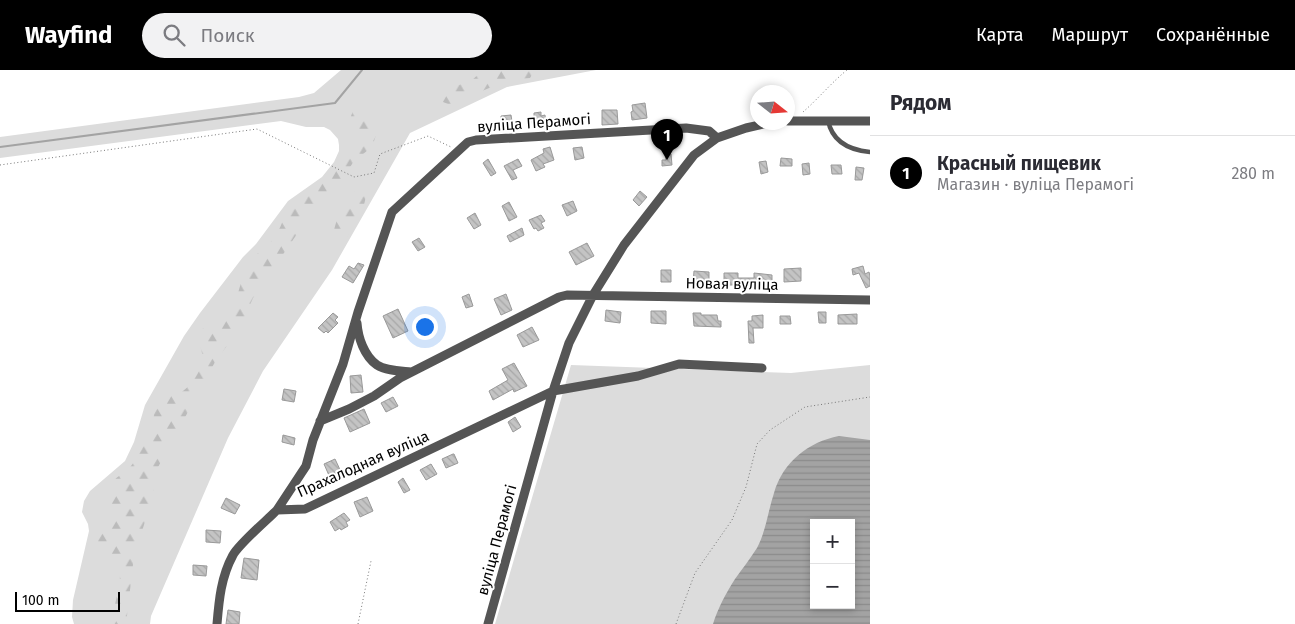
<!DOCTYPE html>
<html lang="ru">
<head>
<meta charset="utf-8">
<style>
  :root { --surface:#fff; --page:#f2f2f3; --text:#2b2b33; --muted:#7c7c81; --line:#e1e1e2; --accent:#000 }
  body { margin:0; font-family:"Fira Sans",sans-serif; background:var(--page); color:var(--text) }
  .controls { position:absolute; right:15px; bottom:15px; display:grid; overflow:hidden; border-radius:0px; box-shadow:0 2px 8px #0003 }
  .controls button { width:45px; height:45px; display:grid; place-items:center; padding:0; border:0; border-bottom:1px solid var(--line); background:var(--surface); color:var(--text); font:25px sans-serif }
  .compass { position:absolute; left:750px; top:15px; width:45px; height:45px; border-radius:50%; background:var(--surface); box-shadow:0 2px 8px #0003; rotate:107deg }
  .scale { position:absolute; left:15px; bottom:12px; width:105px; box-sizing:border-box; padding-left:5px; border:2px solid #000; border-top:0; font-size:14px; line-height:18px; white-space:nowrap; color:#000; -webkit-text-stroke:4px #fff; paint-order:stroke }
  .you { position:absolute; left:424px; top:256px; width:18px; height:18px; margin:-12px; border:4px solid #fff; border-radius:50%; background:#1a73e8; box-shadow:0 0 0 8px #1a73e833 }
  .badge { display:grid; place-items:center; width:32px; height:32px; border-radius:50%; background:var(--accent); color:#fff; font-size:16px; font-weight:700 }
  .pin { position:absolute; translate:-50% -41px; filter:drop-shadow(0 1px 2px #0008) }
  .pin::after { content:''; position:absolute; top:26px; width:18px; height:15px; background:inherit; clip-path:polygon(0 0,100% 0,50% 100%) }
  .list { margin:0; padding:0; list-style:none }
  h2 { display:flex; justify-content:space-between; align-items:center; height:65px; margin:0; padding:0 20px; font-size:21px }
  h2 small { font-size:16px; font-weight:400; color:var(--muted) }
  .list li { display:grid; grid-template-columns:32px 1fr auto; gap:15px; align-items:center; box-sizing:border-box; height:75px; padding:0 20px; border-top:1px solid var(--line) }
  .list b { display:block; font-size:19px; white-space:nowrap }
  .list p { margin:0; font-size:16px; white-space:nowrap; color:var(--muted) }
  .list em { font-size:16px; font-style:normal; color:var(--muted) }
  .icon { flex:none; width:28px; height:28px; fill:none; stroke:currentColor; stroke-width:2; stroke-linecap:round; stroke-linejoin:round }
  .map { position:relative; flex:none; width:870px; height:554px; overflow:hidden }
  header { display:flex; align-items:center; gap:30px; box-sizing:border-box; height:70px; padding:0 25px; background:var(--accent); color:#fff }
  header strong { font-size:24px }
  nav { display:flex; gap:28px; margin-inline-start:auto; font-size:18px }
  .search { width:350px; height:45px; background:var(--page); display:flex; align-items:center; gap:12px; box-sizing:border-box; padding:0 18px; border-radius:28px; color:var(--muted); font-size:19px }
  main { display:flex }
  aside { flex:1; background:var(--surface) }
  .map>svg:first-child { display:block }
  .green { fill:#dcdcdc; fill-rule:evenodd }
  .forest { fill:url(#forest-firs) }
  .water { fill:url(#water-rules); fill-rule:evenodd }
  .lines { fill:none; stroke-linecap:round; stroke-linejoin:round }
  .stream { stroke:#a3a3a3; stroke-width:2 }
  .building { fill:url(#building-back-hatch); stroke:#999 }
  .path { stroke:#777; stroke-width:1; stroke-dasharray:1 2.5; stroke-linecap:butt }
  .service { stroke:#555; stroke-width:4.5 }
  .minor { stroke:#555; stroke-width:9 }
  .labels { text-anchor:middle; dominant-baseline:central; stroke-width:4; stroke-linejoin:round; paint-order:stroke }
  .street-label { font-size:15px; fill:#000; stroke:#fff }
</style>
</head>
<body>
<header>
<strong>Wayfind</strong>
<div class="search"><svg class="icon" aria-label="search" viewBox="0 0 24 24"><circle cx="10" cy="10" r="6"/><path d="M15 15l6 6"/></svg>Поиск</div>
<nav><a>Карта</a><a>Маршрут</a><a>Сохранённые</a></nav>
</header>
<main>
<div class="map">
<svg width="870" height="554" viewBox="0 0 870 554">
  <defs>
    <pattern id="forest-firs" width="22" height="20" patternUnits="userSpaceOnUse" patternTransform="scale(1.25)"><rect width="22" height="20" fill="#dcdcdc"/><path d="M5 1l3.5 6h-7zM16 11l3.5 6h-7z" fill="#bbb"/></pattern>
    <pattern id="water-rules" width="6" height="5" patternUnits="userSpaceOnUse" patternTransform="scale(1.25)"><rect width="6" height="5" fill="#a3a3a3"/><path d="M0 2.5h6" fill="none" stroke="#8b8b8b"/></pattern>
    <pattern id="building-back-hatch" width="6" height="6" patternUnits="userSpaceOnUse" patternTransform="scale(1.25)"><rect width="6" height="6" fill="#c4c4c4"/><path d="M-1 5l2 2M0 0l6 6M5-1l2 2" fill="none" stroke="#a7a7a7"/></pattern>
  </defs>
  <rect width="100%" height="100%" fill="#fff"/>
  <!-- green -->
  <path class="green" d="M341 0H596L507 17 410 63 332 200 263 301 228 368 151 546 150 554H74L72 547 73 530 89 461 88 454 82 442 84 431 90 421 125 391 134 372 145 335 184 266 200 243 243 187 256 174 288 131 322 107 334 92 339 81V75L338 69 330 60 324 57H306L281 51 0 88V67L299 27 314 23Z
    M571 295 791 303 870 295V554H495ZM814 453H851V535H814Z"/>
  <!-- forest -->
  <path class="forest" d="M483 0H533V3L530 8 508 10 475 24 461 34 453 36 443 32 442 24 447 18 470 12Z
    M358 39 364 41 373 54 376 65 372 77 354 91 341 111 316 135 305 149 297 164 253 228 240 258 215 292 157 399 151 433 134 486 126 554H112C112 536 129 497 114 485L109 484 101 486 95 483C95 468 106 460 110 448 113 437 107 427 110 417 113 407 125 404 131 396 137 389 147 370 150 362 156 347 152 329 168 321L179 324C191 317 205 297 202 283 201 276 197 271 199 264 204 253 223 249 231 238 240 226 240 208 247 195 255 183 269 177 276 165 283 154 285 141 294 131 310 113 349 95 357 71 360 62 351 55 351 46L353 41Z
    M360 120 365 121C369 132 354 158 347 167 343 169 340 171 336 168 328 162 347 128 353 123 355 121 358 120 360 120Z"/>
  <!-- water -->
  <path class="water" d="M839 366 870 370V554H713C718 538 726 523 735 509 742 499 750 489 757 478 766 461 768 441 774 423 783 392 808 372 839 366ZM814 453H851V535H814Z"/>
  <g class="lines">
    <!-- stream -->
    <path class="stream" d="M0 77 335 33 362 0"/>
  </g>
  <!-- building -->
  <path class="building" d="M645 33 647 48 632 50 631 42 633 41 632 35Z
    M602 40H617L618 54 602 55Z
    M541 42V46L545 45 546 55 533 57 531 47H534V43Z
    M511 45 513 58 502 59 501 46Z
    M550 77 554 90 543 94 545 97 536 101 531 90 544 83 543 79Z
    M582 77 584 88 575 90 573 78Z
    M671 84 672 95 662 96V90H666L665 85Z
    M781 88 792 89V96H780Z
    M488 89 496 103 491 106 483 93Z
    M518 89 522 96 513 100 517 108 512 110 504 96Z
    M766 91 768 102 761 104 759 92Z
    M809 93 810 104 803 105 802 94Z
    M831 95H841L842 104H832Z
    M856 97 864 98 862 110H855Z
    M640 121 647 127 639 136 633 130Z
    M573 131 577 141 567 146 562 135Z
    M509 132 517 147 509 151 502 136Z
    M475 143 481 155 474 159 467 148Z
    M541 145 545 151 541 153 544 158 538 161 536 158 534 159 529 150Z
    M522 158 524 165 510 172 507 166Z
    M419 168 425 177 418 181 412 172Z
    M587 173 594 186 576 195 569 182Z
    M358 193 364 195 353 213 342 207 349 196 354 199Z
    M863 196 865 204 869 202 870 206V216L866 218 859 203 853 205 852 199Z
    M801 198V211L784 212V199Z
    M661 200H671V212H661Z
    M694 201 709 202V214L693 213Z
    M724 203H738V208H754V203L772 205V215H724Z
    M469 224 473 236 466 238 462 227Z
    M506 224 512 240 501 245 494 229Z
    M398 239 408 261 393 268 383 246Z
    M606 240 621 242 620 253 605 251Z
    M651 241H666V254L651 253Z
    M818 242H826V253H819Z
    M333 243 338 247 335 250 338 253 328 263 326 261 324 263 318 258Z
    M693 243H701V245H717L718 251H721V257L694 256Z
    M857 244V254H838V245Z
    M763 245V258H753L754 273H749L748 251H752V246Z
    M780 246H790L791 254H780Z
    M532 257 539 270 523 277 517 265Z
    M514 293 527 316 514 322 513 319 493 330 489 321 508 310 502 299Z
    M361 305 363 322 351 323 350 306Z
    M284 319 296 321 294 332 282 330Z
    M393 327 398 336 386 342 381 333Z
    M364 339 370 353 350 362 344 348Z
    M515 347 521 357 513 362 508 352Z
    M283 365 295 368 294 375 282 372Z
    M453 384H454L458 393 446 398 442 389Z
    M335 389 342 404 331 410 324 394Z
    M431 394 437 404 426 410 420 400Z
    M403 408 410 420 404 423 398 412Z
    M367 427 373 441 360 447 354 432Z
    M226 428 240 435 235 444 221 438Z
    M344 443 350 450 346 452 348 456 341 460 340 458 335 461 330 452Z
    M206 460 221 461 220 473 206 472Z
    M244 488 259 490 257 510 241 508Z
    M193 495 207 496 206 506 193 505Z
    M228 540 240 542 239 554H226Z"/>
  <g class="lines">
    <!-- path -->
    <path class="path" d="M803 42C818 29 831 13 847 0
      M0 95 257 59 354 107 374 103 380 84 428 66 451 77
      M358 554 371 491
      M676 554 695 503 732 450 746 417 757 374 770 360 805 337 870 327"/>
    <!-- service -->
    <path class="service" d="M828 50C832 72 849 80 870 82"/>
    <!-- minor -->
    <path class="minor" d="M788 51H870
      M357 253C358 267 364 286 377 295 386 301 401 301 411 302
      M320 351 349 339 374 326 400 308 559 227 567 225 870 230
      M277 440 306 396 313 370 343 294 358 242 392 142 468 72 476 70 686 58 709 61 717 68
      M217 554C219 530 221 507 233 485 240 473 266 451 277 440L305 439 553 321 638 306 679 294 762 298
      M488 554 553 321 569 273 593 225 624 175 694 85 717 68 746 58 773 52"/>
  </g>
  <g class="labels">
    <!-- street labels -->
    <g class="street-label">
      <text transform="translate(534 53) rotate(-4)">вуліца Перамогі</text>
      <text transform="translate(732 214) rotate(1)">Новая вуліца</text>
      <text transform="translate(363 394) rotate(-24)">Прахалодная вуліца</text>
      <text transform="translate(497 470) rotate(-75)">вуліца Перамогі</text>
    </g>
  </g>
</svg>
<div class="controls">
<button>+</button>
<button>−</button>
</div>
<svg class="compass" viewBox="-18 -18 36 36"><path d="M0-13l5 13h-10z" fill="#e53935"/><path d="M0 13l5-13h-10z" fill="#7c7c81"/></svg>
<div class="scale">100 m</div>
<div class="you"></div>
<div class="pin badge" style="left:667px;top:90px">1</div>
</div>
<aside>
<h2>Рядом<small></small></h2>
<ul class="list">
<li><span class="badge">1</span><div><b>Красный пищевик</b><p>Магазин · вуліца Перамогі</p></div><em>280 m</em></li>
</ul>
</aside>
</main>
</body>
</html>
